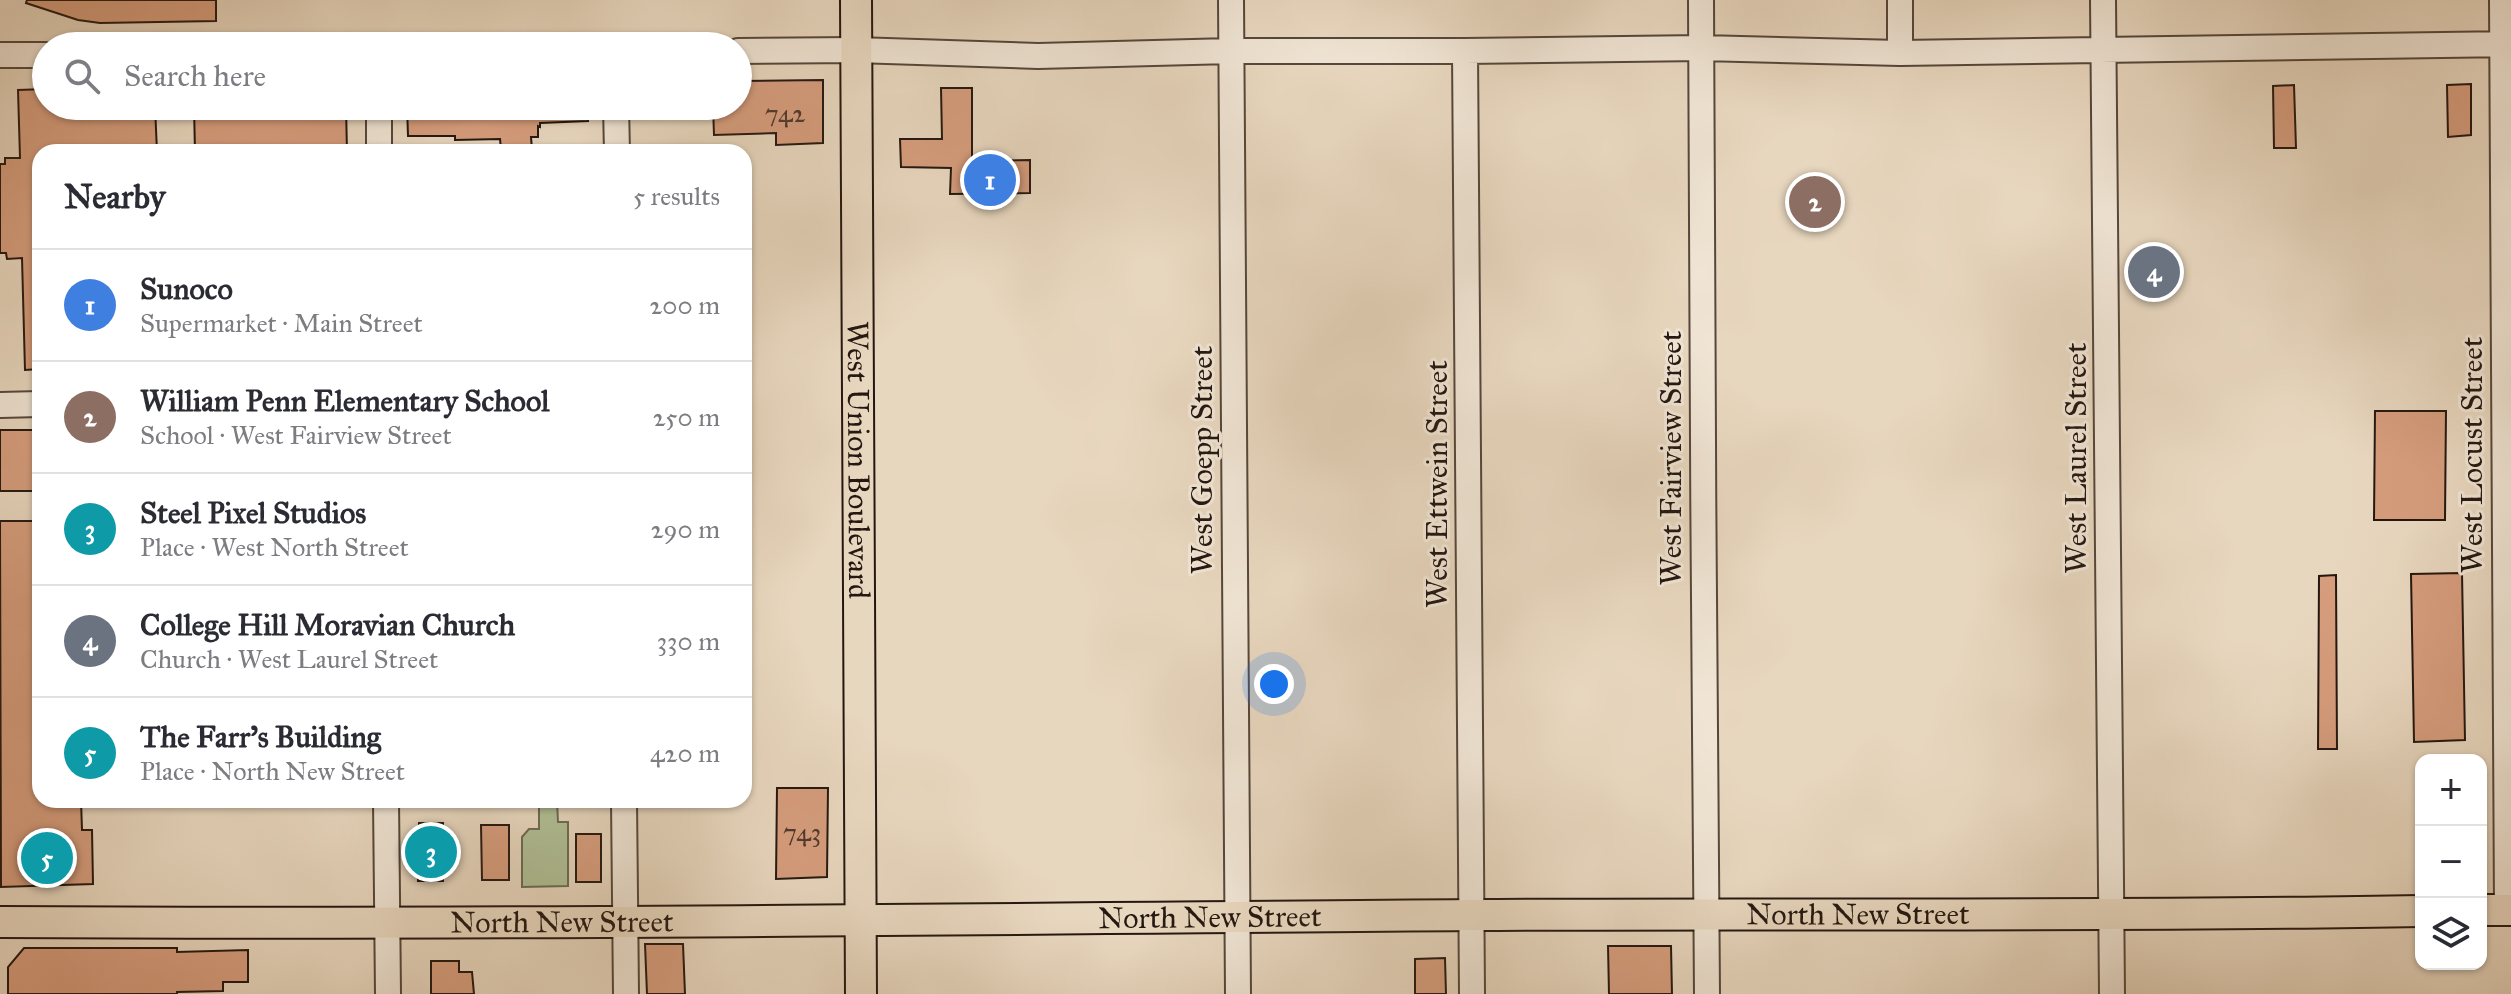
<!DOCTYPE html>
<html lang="en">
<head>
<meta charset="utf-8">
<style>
  :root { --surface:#fff; --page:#f2f2f3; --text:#2b2b33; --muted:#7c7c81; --line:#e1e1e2; --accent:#8f2418 }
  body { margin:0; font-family:"IM FELL Great Primer",serif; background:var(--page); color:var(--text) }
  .controls { position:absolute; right:24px; bottom:24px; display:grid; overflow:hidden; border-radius:16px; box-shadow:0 2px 6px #0004 }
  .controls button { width:72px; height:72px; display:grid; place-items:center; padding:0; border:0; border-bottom:2px solid var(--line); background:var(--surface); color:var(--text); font:40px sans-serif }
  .you { position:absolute; left:1274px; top:684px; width:28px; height:28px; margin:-20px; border:6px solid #fff; border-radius:50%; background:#1a73e8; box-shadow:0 0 0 12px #1a73e833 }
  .badge { display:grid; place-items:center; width:52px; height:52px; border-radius:50%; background:var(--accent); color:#fff; font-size:26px; font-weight:700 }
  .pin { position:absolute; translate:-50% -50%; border:4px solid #fff; box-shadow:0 2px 8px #0006 }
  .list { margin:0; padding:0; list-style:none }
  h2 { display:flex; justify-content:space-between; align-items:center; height:104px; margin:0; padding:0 32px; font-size:34px }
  h2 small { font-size:26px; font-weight:400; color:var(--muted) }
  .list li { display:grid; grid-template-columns:52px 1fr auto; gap:24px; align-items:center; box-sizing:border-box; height:112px; padding:0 32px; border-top:2px solid var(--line) }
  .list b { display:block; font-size:30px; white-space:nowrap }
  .list p { margin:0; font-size:26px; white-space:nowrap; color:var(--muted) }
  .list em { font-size:26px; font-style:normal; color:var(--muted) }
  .icon { flex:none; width:44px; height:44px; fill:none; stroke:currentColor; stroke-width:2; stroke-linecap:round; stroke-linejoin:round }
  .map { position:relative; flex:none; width:2511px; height:994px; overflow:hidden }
  .search { position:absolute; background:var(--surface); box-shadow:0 2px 6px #0004; left:32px; top:32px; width:720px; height:88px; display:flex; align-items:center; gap:20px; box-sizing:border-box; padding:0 28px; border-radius:44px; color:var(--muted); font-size:30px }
  .panel { position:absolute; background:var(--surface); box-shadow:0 2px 6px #0004; left:32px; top:144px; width:720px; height:664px; border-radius:24px }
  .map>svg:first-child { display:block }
  .green { fill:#b0bf96; stroke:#6a6b54; stroke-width:2 }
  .building { fill:#d69d7d; stroke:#241711; stroke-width:2 }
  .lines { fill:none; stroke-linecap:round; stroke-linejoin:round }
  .minor-casing { stroke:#55473c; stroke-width:28 }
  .major-casing { stroke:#241711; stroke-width:34 }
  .minor { stroke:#f0e5d5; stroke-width:24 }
  .major { stroke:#e8d7bf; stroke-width:30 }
  .labels { text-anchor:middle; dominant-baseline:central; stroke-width:6; stroke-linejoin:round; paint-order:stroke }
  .number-label { font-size:26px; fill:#50382c }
  .street-label { font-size:30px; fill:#241711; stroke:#f0e5d5 }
</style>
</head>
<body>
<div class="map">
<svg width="2511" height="994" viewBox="0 0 2511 994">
  <rect width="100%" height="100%" fill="#e8d7bf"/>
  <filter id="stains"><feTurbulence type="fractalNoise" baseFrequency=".0025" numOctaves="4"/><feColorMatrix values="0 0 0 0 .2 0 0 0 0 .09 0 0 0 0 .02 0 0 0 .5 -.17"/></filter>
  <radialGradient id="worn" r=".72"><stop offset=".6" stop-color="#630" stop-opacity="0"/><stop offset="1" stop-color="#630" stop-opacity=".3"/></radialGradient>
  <!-- green -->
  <path class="green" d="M539 800H557L558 822H568V886L522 887V837L529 829H539Z"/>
  <!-- building -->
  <path class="building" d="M27 0H216V21L100 23 78 20 26 3Z
    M823 80V143L776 145V133L714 135 713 106H739V81Z
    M2471 84V135L2448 137 2447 85Z
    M2294 85 2296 148H2274L2273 86Z
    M941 88H972V161L1030 160V193L950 194 951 168 901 167 900 139H942Z
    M46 89V106H155L157 152H40V369L25 370 22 258 7 259 6 253H0V164H5V158H20L18 90Z
    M194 106H346L347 152H195Z
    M407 106H587L588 121 540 123V127L538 126V137H531L532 149H501L500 139 455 140V136H408Z
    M2375 411H2446L2445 520H2374Z
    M0 430H40V491H0Z
    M0 521H40V800H81L82 830H92L93 884 1 887Z
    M2462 573 2465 740 2414 742 2411 574Z
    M2336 575 2337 749H2318L2319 576Z
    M777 788H828L827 877 776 879Z
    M419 823H443V881H418Z
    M481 825H509V880H482Z
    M576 834H601V882H576Z
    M645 944H683L685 994H647Z
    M1608 946H1671L1672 994H1609Z
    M24 948H177V952L248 950V982H223V991L177 992V994H8V967Z
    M1445 958 1446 994H1415V959Z
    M431 961H459V972H472L474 994H431Z"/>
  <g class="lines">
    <defs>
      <path id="minor" d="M1231 0 1238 994
        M1701 0C1703 331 1703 663 1707 994
        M2103 0 2112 994
        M2502 0 2507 910
        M738 51 856 50 1038 56 1231 51H1465L1702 48 1900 53 2511 44
        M1465 51 1472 994
        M1900 53V0
        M0 55H46
        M379 106V152
        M616 106 617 152
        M0 405 40 404
        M386 800 388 994
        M624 800 626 994"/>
      <g id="major">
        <path id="s1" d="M856 0 861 994"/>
        <path d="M2481 910H2511"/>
        <path id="s2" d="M0 922C491 925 981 919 1472 915 1788 913 2105 917 2421 911"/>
      </g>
    </defs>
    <!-- minor casing -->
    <use href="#minor" class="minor-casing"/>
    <!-- major casing -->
    <use href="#major" class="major-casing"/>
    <!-- minor -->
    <use href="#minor" class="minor"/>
    <!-- major -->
    <use href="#major" class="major"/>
  </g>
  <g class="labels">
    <!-- number labels -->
    <g class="number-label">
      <text x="785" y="113">742</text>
      <text x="802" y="832">743</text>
    </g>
    <!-- street labels -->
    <g class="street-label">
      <text transform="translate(2472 455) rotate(-90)">West Locust Street</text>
      <text transform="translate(1671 458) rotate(-90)">West Fairview Street</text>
      <text transform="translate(2076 458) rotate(-90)">West Laurel Street</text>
      <text stroke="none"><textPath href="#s1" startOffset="460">West Union Boulevard</textPath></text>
      <text transform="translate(1202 460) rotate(-90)">West Goepp Street</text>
      <text transform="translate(1437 484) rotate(-90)">West Ettwein Street</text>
      <text stroke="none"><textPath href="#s2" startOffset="1858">North New Street</textPath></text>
      <text stroke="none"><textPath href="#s2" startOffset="1210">North New Street</textPath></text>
      <text stroke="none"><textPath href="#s2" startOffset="562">North New Street</textPath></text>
    </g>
  </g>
  <rect width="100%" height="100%" filter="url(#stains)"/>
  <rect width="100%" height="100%" fill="url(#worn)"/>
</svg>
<div class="controls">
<button>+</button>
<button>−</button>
<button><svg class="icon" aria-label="layers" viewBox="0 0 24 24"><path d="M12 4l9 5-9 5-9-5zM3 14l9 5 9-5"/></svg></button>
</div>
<div class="you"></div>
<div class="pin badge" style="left:990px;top:180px;background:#3f7fe0">1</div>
<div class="pin badge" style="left:1815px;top:202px;background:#8d6e63">2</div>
<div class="pin badge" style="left:431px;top:852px;background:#0f9aa8">3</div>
<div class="pin badge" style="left:2154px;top:272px;background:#6b7280">4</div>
<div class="pin badge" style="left:47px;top:858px;background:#0f9aa8">5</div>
<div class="search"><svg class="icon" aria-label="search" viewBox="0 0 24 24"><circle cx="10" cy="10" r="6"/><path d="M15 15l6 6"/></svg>Search here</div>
<section class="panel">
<h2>Nearby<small>5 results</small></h2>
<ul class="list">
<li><span class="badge" style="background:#3f7fe0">1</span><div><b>Sunoco</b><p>Supermarket · Main Street</p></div><em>200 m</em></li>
<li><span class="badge" style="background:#8d6e63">2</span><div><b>William Penn Elementary School</b><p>School · West Fairview Street</p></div><em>250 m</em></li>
<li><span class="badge" style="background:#0f9aa8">3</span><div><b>Steel Pixel Studios</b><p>Place · West North Street</p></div><em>290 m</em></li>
<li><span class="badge" style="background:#6b7280">4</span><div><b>College Hill Moravian Church</b><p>Church · West Laurel Street</p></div><em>330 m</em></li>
<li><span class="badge" style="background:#0f9aa8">5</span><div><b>The Farr's Building</b><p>Place · North New Street</p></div><em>420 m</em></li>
</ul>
</section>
</div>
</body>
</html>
